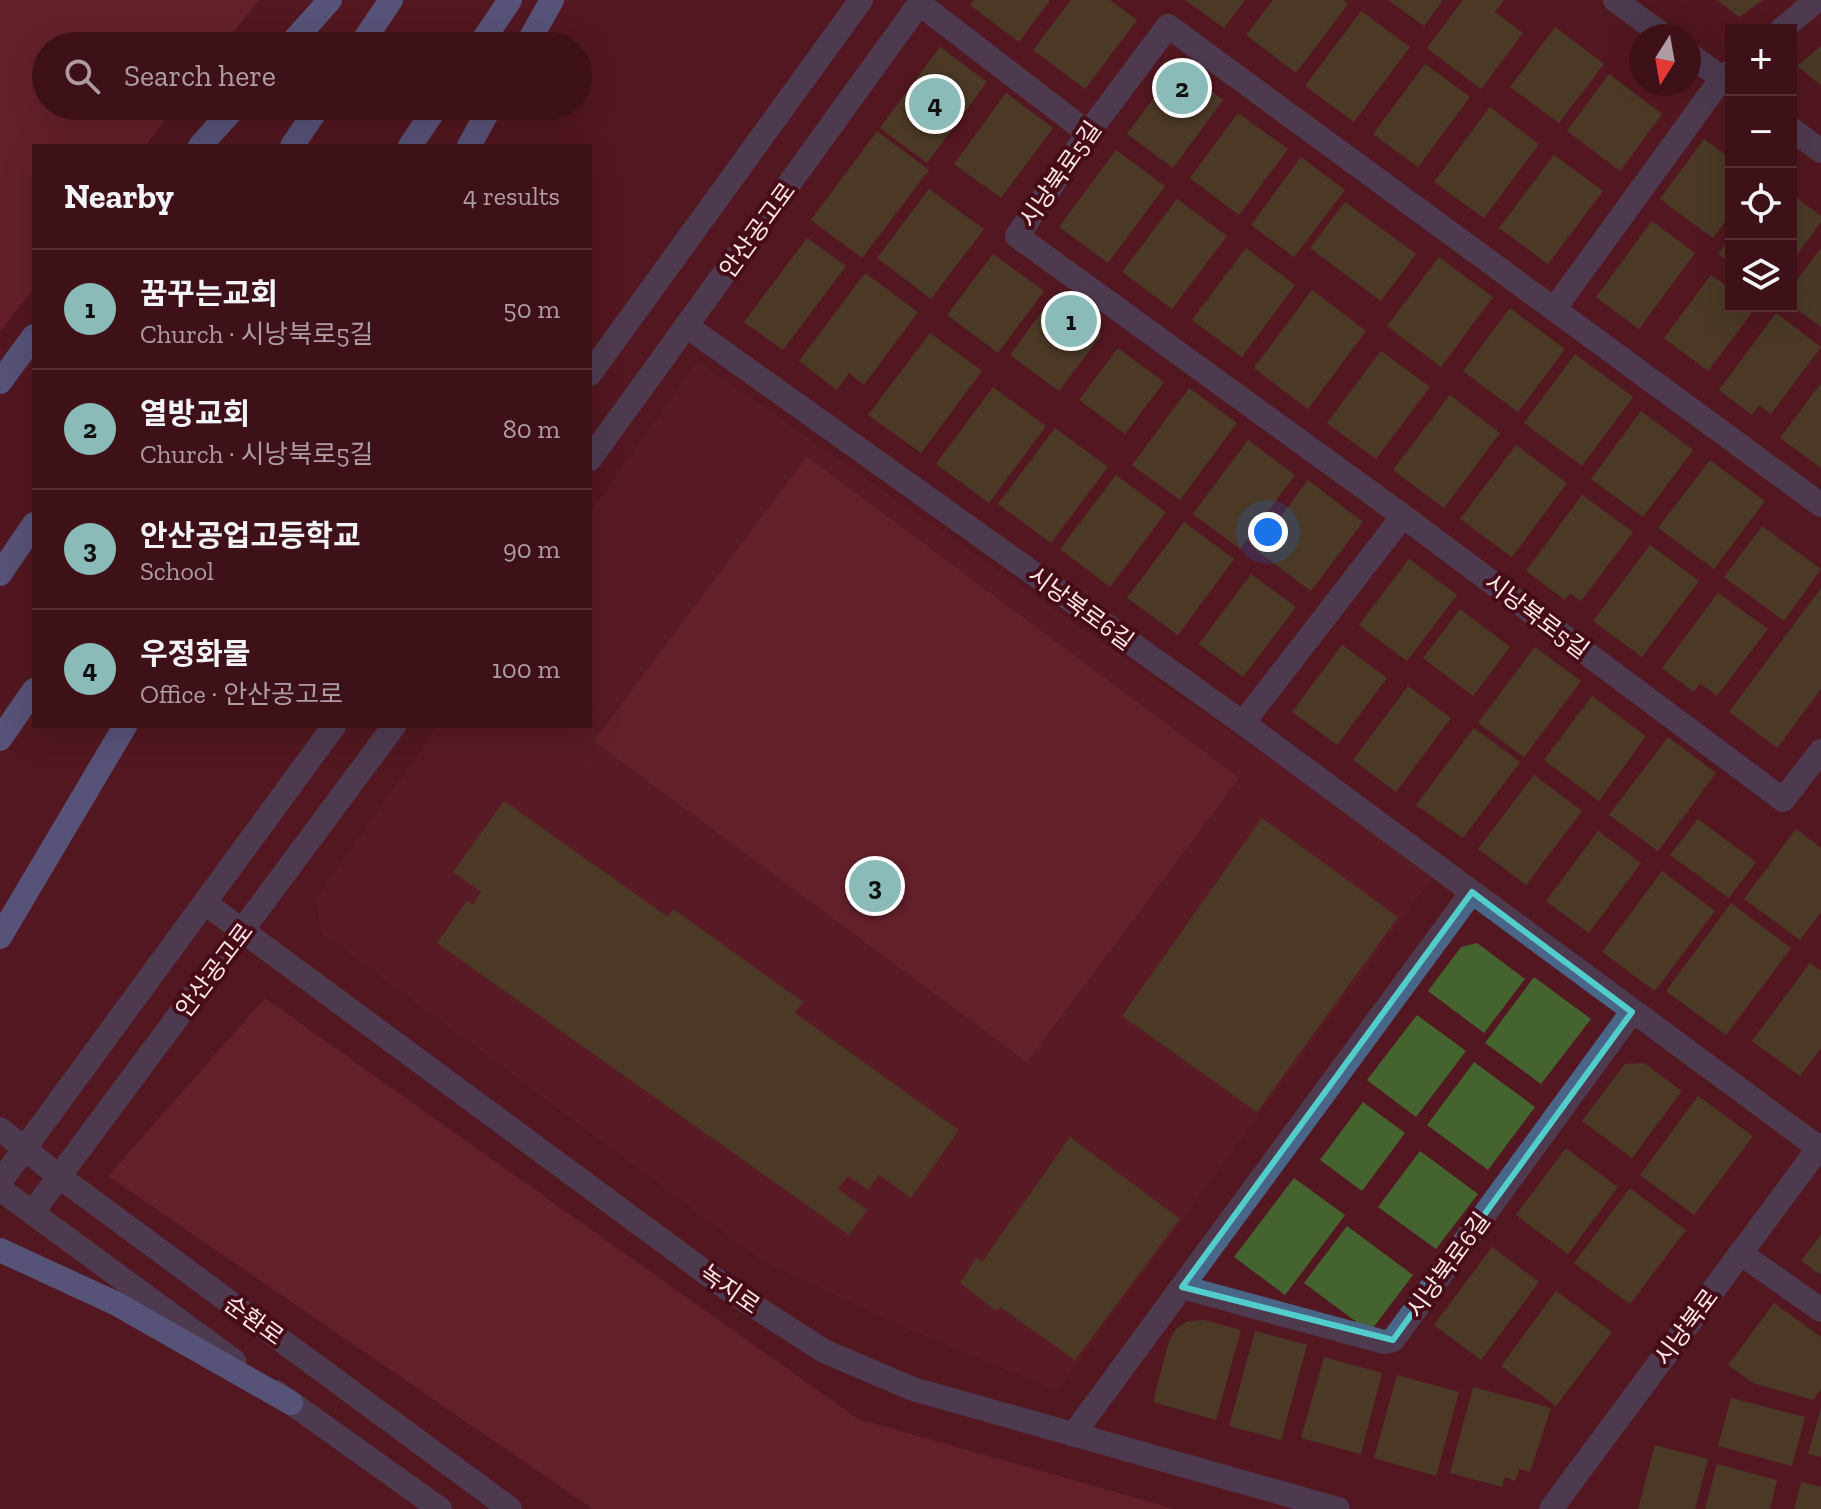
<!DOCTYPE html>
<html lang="en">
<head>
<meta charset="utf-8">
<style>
  :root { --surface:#3e1119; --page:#491f26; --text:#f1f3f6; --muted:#ad9da2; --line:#573138; --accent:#8bbbb9 }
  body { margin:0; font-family:"Zilla Slab","Noto Sans KR",serif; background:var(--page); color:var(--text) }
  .controls { position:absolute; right:24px; top:24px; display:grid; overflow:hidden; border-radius:0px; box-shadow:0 8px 32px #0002 }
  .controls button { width:72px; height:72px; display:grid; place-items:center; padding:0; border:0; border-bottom:2px solid var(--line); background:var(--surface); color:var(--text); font:40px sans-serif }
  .compass { position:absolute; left:1629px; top:24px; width:72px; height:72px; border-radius:50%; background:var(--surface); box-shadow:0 8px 32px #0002; rotate:191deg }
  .you { position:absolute; left:1268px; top:532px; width:28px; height:28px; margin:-20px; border:6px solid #fff; border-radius:50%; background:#1a73e8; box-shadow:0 0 0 12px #1a73e833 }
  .badge { display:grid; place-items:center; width:52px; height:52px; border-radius:50%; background:var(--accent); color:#111; font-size:26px; font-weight:700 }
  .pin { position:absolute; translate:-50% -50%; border:4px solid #fff; box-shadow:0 2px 8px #0006 }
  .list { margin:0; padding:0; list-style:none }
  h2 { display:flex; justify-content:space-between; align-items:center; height:104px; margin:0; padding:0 32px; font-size:34px }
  h2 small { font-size:26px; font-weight:400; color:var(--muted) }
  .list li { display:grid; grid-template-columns:52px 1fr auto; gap:24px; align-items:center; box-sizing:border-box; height:120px; padding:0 32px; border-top:2px solid var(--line) }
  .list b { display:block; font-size:30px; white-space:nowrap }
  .list p { margin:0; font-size:26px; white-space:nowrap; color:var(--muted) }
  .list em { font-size:26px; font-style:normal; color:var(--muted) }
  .icon { flex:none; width:44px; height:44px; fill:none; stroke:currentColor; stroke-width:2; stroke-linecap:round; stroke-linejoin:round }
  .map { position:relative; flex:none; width:1821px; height:1509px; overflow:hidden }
  .search { position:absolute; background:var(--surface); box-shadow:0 8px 32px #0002; left:32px; top:32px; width:560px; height:88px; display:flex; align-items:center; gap:20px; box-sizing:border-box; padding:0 28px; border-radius:44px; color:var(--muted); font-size:30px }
  .panel { position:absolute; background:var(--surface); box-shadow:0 8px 32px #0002; left:32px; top:144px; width:560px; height:584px; border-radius:0px }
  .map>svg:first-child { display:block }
  .built { fill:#601d28 }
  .green { fill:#7b2a37 }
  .building { fill:#44632e }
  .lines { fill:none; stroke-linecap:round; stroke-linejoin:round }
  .minor { stroke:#496588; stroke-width:24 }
  .major { stroke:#5d99e1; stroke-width:24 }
  .marked { fill:none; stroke:#52cdcc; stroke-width:6; stroke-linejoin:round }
  .labels { text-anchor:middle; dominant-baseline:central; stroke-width:8; stroke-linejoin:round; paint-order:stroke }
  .street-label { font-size:24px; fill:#ffe7e8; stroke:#460c18 }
</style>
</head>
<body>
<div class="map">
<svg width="1821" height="1509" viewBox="0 0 1821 1509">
  <rect width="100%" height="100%" fill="#521721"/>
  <!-- built -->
  <path class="built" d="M698 361 1435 874 1057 1391 880 1317 758 1258 321 932 316 898 438 726H590V513Z"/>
  <!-- green -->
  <path class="green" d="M0 0H259L223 46H46V106H176L145 146H34V288L0 331Z
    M807 457 1239 778 1027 1062 594 741Z
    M265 998 858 1419 1175 1509H593L108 1176Z"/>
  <!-- building -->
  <path class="building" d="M974 0H1050L1019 42 970 5Z
    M1071 0H1110L1137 20 1085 89 1033 50Z
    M1185 0H1245L1224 28Z
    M1273 0H1343L1348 4 1296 73 1246 35Z
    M1388 0H1443L1424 26Z
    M1463 0H1504L1495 12 1523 33 1481 89 1427 48Z
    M1717 0H1763L1739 17Z
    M1361 11 1410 47 1354 122 1305 86Z
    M1555 27 1604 64 1559 123 1510 87Z
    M1821 46V85L1797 66Z
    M940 47 987 82 927 163 880 128Z
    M1425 64 1470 97 1418 167 1373 134Z
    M1177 73 1191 76 1223 100 1173 168 1127 134 1166 81Z
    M1609 74 1662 114 1620 171 1567 131Z
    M1006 93 1053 128 1001 198 954 164Z
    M1490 107 1539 144 1484 218 1434 182Z
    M1238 113 1288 149 1239 215 1190 178Z
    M877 131 929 170 862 258 811 220Z
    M1704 139 1731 159V214L1713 238 1660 199Z
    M1116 150 1165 186 1108 263 1059 227Z
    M1554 155 1603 191 1548 264 1499 228Z
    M1301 157 1345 190 1294 257 1251 225Z
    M929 189 984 229 931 299 877 258Z
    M1791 194 1821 216V222L1791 263Z
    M1177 199 1227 236 1172 309 1122 272Z
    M1345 202 1416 254 1381 301 1310 248Z
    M1652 221 1695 253 1639 329 1596 297Z
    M1731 237V263L1718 254Z
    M807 238 846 266 783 350 744 322Z
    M1246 248 1295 285 1242 357 1192 320Z
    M1821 248V327L1791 305V288Z
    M993 254 1044 291 998 353 947 315Z
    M1439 257 1493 297 1441 367 1387 326Z
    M865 273 918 312 864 385 849 373 837 390 799 361Z
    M1711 275 1731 289V306L1756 307 1708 371 1664 338Z
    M1312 290 1366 331 1308 409 1254 368Z
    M1052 298 1101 335 1059 391 1010 355Z
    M1510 308 1565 349 1518 412 1463 371Z
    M1776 313 1821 347 1771 414 1759 405 1752 415 1719 390Z
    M930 333 982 371 921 453 868 415Z
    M1118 348 1164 382 1125 434 1079 400Z
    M1381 351 1430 387 1376 459 1327 423Z
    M1575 354 1633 397 1582 466 1524 423Z
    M1821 383V468L1780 438Z
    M993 387 1046 426 989 503 936 464Z
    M1189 388 1237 423 1180 500 1132 465Z
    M1450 395 1500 433 1444 508 1393 470Z
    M1641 411 1693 450 1643 517 1591 479Z
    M1055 428 1108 467 1051 543 998 504Z
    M1248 440 1295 475 1240 549 1193 514Z
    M1516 445 1567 483 1512 557 1460 519Z
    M1710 460 1765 501 1714 569 1658 528Z
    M1116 475 1166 512 1110 587 1060 549Z
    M1308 480 1363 522 1311 591 1256 550Z
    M1582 495 1633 532 1581 601 1570 593 1565 600 1526 571Z
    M1184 522 1234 559 1178 635 1127 598Z
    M1762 526 1821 569 1784 621 1724 577Z
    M1650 545 1699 581 1642 657 1593 621Z
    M1409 559 1457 595 1407 661 1359 625Z
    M1251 574 1296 607 1243 677 1199 644Z
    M1821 588V689L1777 748 1729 712Z
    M1718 593 1768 629 1717 696 1700 683 1694 692 1662 668Z
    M1460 609 1510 647 1473 696 1423 658Z
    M1342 645 1387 678 1337 745 1292 712Z
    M1535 647 1581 681 1524 757 1478 723Z
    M1408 686 1451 718 1396 792 1353 760Z
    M1592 696 1646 736 1599 801 1544 760Z
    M1474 728 1520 762 1463 838 1416 805Z
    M1668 737 1716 773 1658 851 1609 815Z
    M1534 775 1582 811 1526 885 1478 849Z
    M504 801 668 917 673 909 803 1002 795 1013 959 1130 911 1198 879 1175 868 1190 848 1176 838 1189 867 1210 849 1235 437 943 467 901 473 905 481 892 453 872Z
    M1262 818 1398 917 1257 1112 1122 1016Z
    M1698 819 1756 862 1729 898 1670 855Z
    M1796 829 1821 848V912L1800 940 1744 899Z
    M1598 831 1641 863 1589 933 1546 901Z
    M1662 871 1715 911 1655 991 1602 952Z
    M1731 903 1791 948 1726 1035 1666 991Z
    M1477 943 1525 979 1484 1033 1428 991 1461 947Z
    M1810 963 1821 971V1048L1800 1076 1752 1041Z
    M1534 977 1591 1019 1541 1084 1485 1043Z
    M1417 1015 1466 1051 1416 1117 1367 1080Z
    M1474 1062 1535 1107 1488 1170 1427 1125Z
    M1644 1063 1682 1091 1632 1158 1582 1121 1625 1064Z
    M1698 1096 1753 1136 1694 1215 1640 1175Z
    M1363 1102 1405 1133 1362 1191 1320 1160Z
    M1070 1137 1180 1219 1075 1360 1000 1307 996 1311 960 1283 976 1258 982 1262Z
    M1566 1148 1618 1187 1568 1254 1516 1215Z
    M1420 1151 1478 1194 1436 1249 1378 1207Z
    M1294 1178 1345 1215 1285 1295 1234 1257Z
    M1630 1188 1686 1230 1630 1304 1574 1263Z
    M1347 1226 1413 1275 1370 1332 1304 1283Z
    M1821 1234V1275L1801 1261Z
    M1492 1247 1539 1282 1481 1360 1434 1325Z
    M1556 1291 1612 1332 1556 1406 1501 1366Z
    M1774 1303 1821 1337V1389L1813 1400 1753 1383 1728 1365Z
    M1204 1320 1241 1330 1216 1420 1153 1402 1169 1341 1176 1329 1188 1321Z
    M1255 1331 1307 1345 1281 1440 1229 1426Z
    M1324 1357 1382 1373 1361 1454 1301 1438Z
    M1397 1375 1459 1392 1436 1476 1374 1458Z
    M1473 1387 1551 1408 1530 1472 1519 1469 1515 1481 1505 1477 1502 1487 1450 1473Z
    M1731 1398 1805 1417 1792 1466 1718 1446Z
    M1821 1408V1457L1808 1454Z
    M1655 1445 1708 1459 1695 1509H1638Z
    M1717 1464 1777 1480 1770 1509H1705Z
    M1801 1482 1821 1487V1509H1794Z"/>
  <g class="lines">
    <!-- minor -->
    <path class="minor" d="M1615 0 1664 36
      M920 4 1088 133
      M1781 30 1817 0
      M1689 54 1731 85
      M1791 129 1821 151
      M1555 308 1722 78 1731 71
      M688 327 1243 723 1819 1148
      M590 374 861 0
      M590 459 922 0
      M1821 505 1168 26 1088 133 1017 236 1403 516 1783 800 1821 751
      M1243 723 1403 516
      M205 903 732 1292 824 1351 913 1389 1338 1509
      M0 1129 60 1177 510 1509
      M0 1182 334 726
      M0 1189 234 1361
      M32 1213 394 726
      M1740 1253 1821 1310
      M1182 1287 1384 1342 1393 1340 1632 1012
      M276 1392 440 1509
      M1073 1435 1472 892
      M1551 1509 1821 1145"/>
    <!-- major -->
    <path class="major" d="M289 46 330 0
      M360 46 391 0
      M479 46 510 0
      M526 46 552 0
      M200 146 236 106
      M292 146 319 106
      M410 146 437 106
      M469 146 491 106
      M0 382 34 336
      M0 574 34 524
      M0 739 34 690
      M0 937 125 726
      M0 1250 115 1303 291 1403"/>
  </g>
  <!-- marked area -->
  <path d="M0 0H1821V1509H0ZM1472 892 1632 1012 1393 1340 1182 1287Z" fill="#521721" fill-opacity=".55" fill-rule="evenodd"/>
  <path class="marked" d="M1472 892 1632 1012 1393 1340 1182 1287Z"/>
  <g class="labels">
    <!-- street labels -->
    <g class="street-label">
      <text transform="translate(1060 174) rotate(-55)">시낭북로5길</text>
      <text transform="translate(757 230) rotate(-54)">안산공고로</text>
      <text transform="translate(1081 608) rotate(36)">시낭북로6길</text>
      <text transform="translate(1537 616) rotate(37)">시낭북로5길</text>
      <text transform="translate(214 970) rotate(-53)">안산공고로</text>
      <text transform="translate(1448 1265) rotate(-54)">시낭북로6길</text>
      <text transform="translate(730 1289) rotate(35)">녹지로</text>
      <text transform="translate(254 1320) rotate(36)">순환로</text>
      <text transform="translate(1686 1327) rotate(-53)">시낭북로</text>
    </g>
  </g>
</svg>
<div class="controls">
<button>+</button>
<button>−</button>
<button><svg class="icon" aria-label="locate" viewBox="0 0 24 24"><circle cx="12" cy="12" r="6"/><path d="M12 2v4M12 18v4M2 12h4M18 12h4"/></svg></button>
<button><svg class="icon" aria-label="layers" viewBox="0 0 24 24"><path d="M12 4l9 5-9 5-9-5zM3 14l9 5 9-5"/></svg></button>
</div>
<svg class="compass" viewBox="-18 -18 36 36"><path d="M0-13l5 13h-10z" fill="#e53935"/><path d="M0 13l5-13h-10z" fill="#ad9da2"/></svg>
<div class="you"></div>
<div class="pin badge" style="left:1071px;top:321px">1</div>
<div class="pin badge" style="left:1182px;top:88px">2</div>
<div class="pin badge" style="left:875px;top:886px">3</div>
<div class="pin badge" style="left:935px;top:104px">4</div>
<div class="search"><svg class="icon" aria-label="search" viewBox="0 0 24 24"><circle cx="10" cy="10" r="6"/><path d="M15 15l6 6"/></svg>Search here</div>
<section class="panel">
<h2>Nearby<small>4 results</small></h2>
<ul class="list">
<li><span class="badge">1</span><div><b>꿈꾸는교회</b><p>Church · 시낭북로5길</p></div><em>50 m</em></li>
<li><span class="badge">2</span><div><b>열방교회</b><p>Church · 시낭북로5길</p></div><em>80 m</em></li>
<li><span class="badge">3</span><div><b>안산공업고등학교</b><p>School</p></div><em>90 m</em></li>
<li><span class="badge">4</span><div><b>우정화물</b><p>Office · 안산공고로</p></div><em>100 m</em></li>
</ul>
</section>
</div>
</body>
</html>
